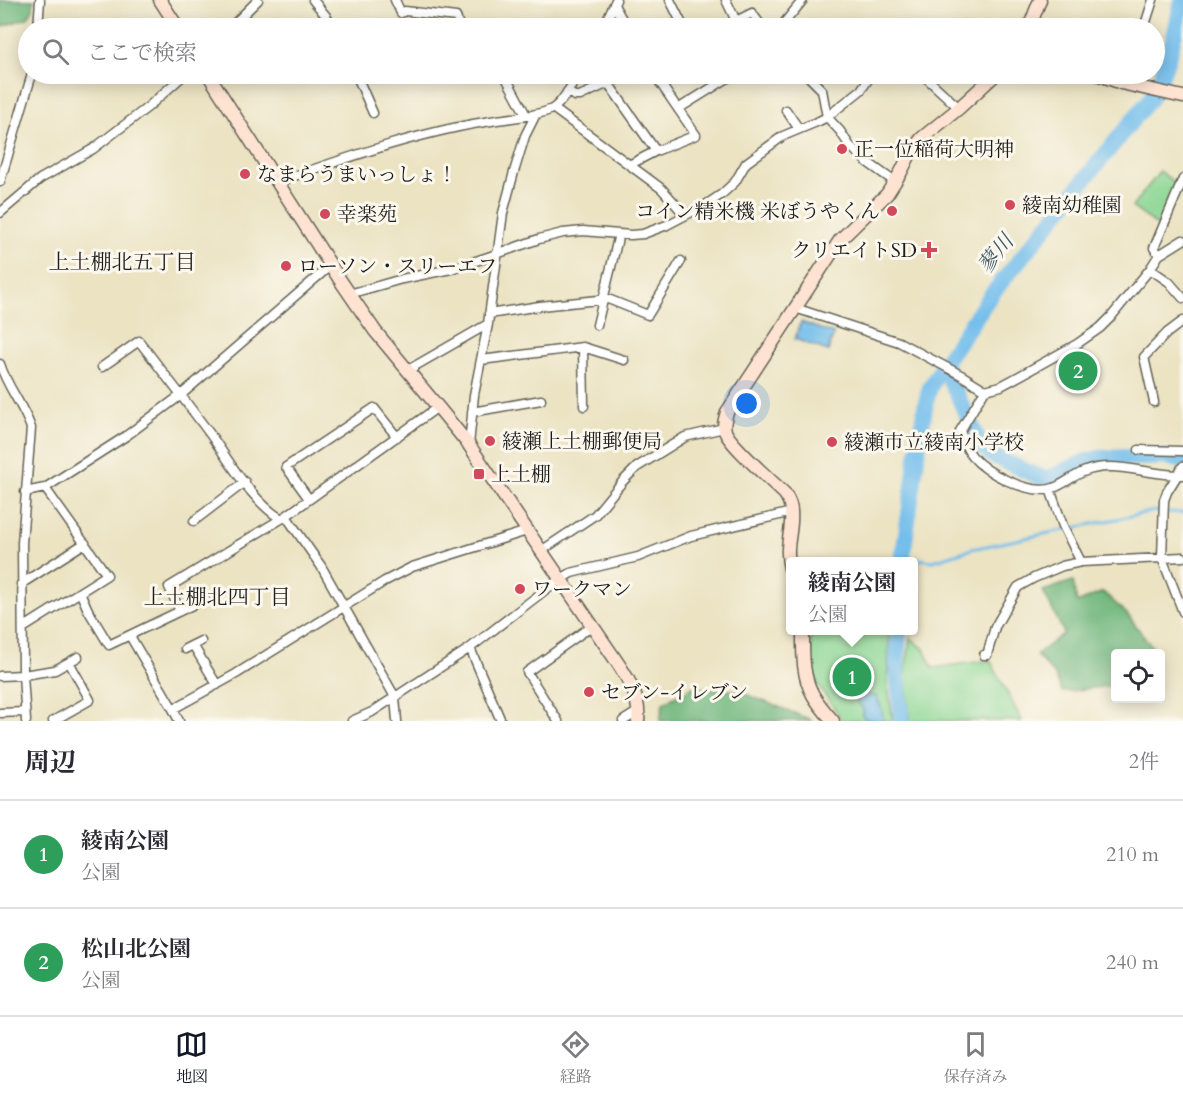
<!DOCTYPE html>
<html lang="ja">
<head>
<meta charset="utf-8">
<style>
  :root { --surface:#fff; --page:#f2f2f3; --text:#2b2b33; --muted:#7c7c81; --line:#e1e1e2; --accent:#111827 }
  body { margin:0; font-family:Cardo,"Noto Serif JP",serif; background:var(--page); color:var(--text) }
  .controls { position:absolute; right:18px; bottom:18px; display:grid; overflow:hidden; border-radius:6px; box-shadow:0 3px 15px #0003 }
  .controls button { width:54px; height:54px; display:grid; place-items:center; padding:0; border:0; border-bottom:2px solid var(--line); background:var(--surface); color:var(--text); font:30px sans-serif }
  .you { position:absolute; left:747px; top:404px; width:21px; height:21px; margin:-15px; border:4px solid #fff; border-radius:50%; background:#1a73e8; box-shadow:0 0 0 9px #1a73e833 }
  .badge { display:grid; place-items:center; width:39px; height:39px; border-radius:50%; background:var(--accent); color:#fff; font-size:20px; font-weight:700 }
  .pin { position:absolute; translate:-50% -50%; border:3px solid #fff; box-shadow:0 2px 6px #0006 }
  .popup { position:absolute; left:786px; top:557px; width:132px; height:78px; box-sizing:border-box; display:grid; place-content:center; border-radius:6px; background:var(--surface); filter:drop-shadow(0 2px 4px #0005); font-size:20px; white-space:nowrap; color:var(--muted) }
  .popup b { font-size:22px; color:var(--text) }
  .popup::after { content:''; position:absolute; left:50%; top:100%; margin-left:-12px; border:12px solid transparent; border-top-color:var(--surface) }
  .list { margin:0; padding:0; list-style:none }
  h2 { display:flex; justify-content:space-between; align-items:center; height:78px; margin:0; padding:0 24px; font-size:26px }
  h2 small { font-size:20px; font-weight:400; color:var(--muted) }
  .list li { display:grid; grid-template-columns:39px 1fr auto; gap:18px; align-items:center; box-sizing:border-box; height:108px; padding:0 24px; border-top:2px solid var(--line) }
  .list b { display:block; font-size:22px; white-space:nowrap }
  .list p { margin:0; font-size:20px; white-space:nowrap; color:var(--muted) }
  .list em { font-size:20px; font-style:normal; color:var(--muted) }
  .icon { flex:none; width:33px; height:33px; fill:none; stroke:currentColor; stroke-width:2; stroke-linecap:round; stroke-linejoin:round }
  .map { position:relative; flex:none; width:1183px; height:721px; overflow:hidden }
  .search { position:absolute; background:var(--surface); box-shadow:0 3px 15px #0003; left:18px; right:18px; top:18px; height:66px; display:flex; align-items:center; gap:15px; box-sizing:border-box; padding:0 21px; border-radius:33px; color:var(--muted); font-size:22px }
  .sheet { height:294px; background:var(--surface) }
  nav { display:flex; justify-content:space-around; align-items:center; box-sizing:border-box; height:84px; border-top:2px solid var(--line); background:var(--surface); font-size:16px; color:var(--muted) }
  nav a { display:grid; justify-items:center; gap:3px }
  nav .on { color:var(--accent) }
  .map>svg:first-child { display:block }
  .green { fill:#89d592; stroke:#527857; stroke-width:1.5 }
  .forest { fill:#6eb67c; stroke:#45694c; stroke-width:1.5 }
  .water { fill:#73beec; stroke:#486d84; stroke-width:1.5 }
  .lines { fill:none; stroke-linecap:round; stroke-linejoin:round }
  .stream { stroke:#73beec; stroke-width:3 }
  .river { stroke:#73beec; stroke-width:16 }
  .street-casing { stroke:#646256; stroke-width:11 }
  .secondary-casing { stroke:#646256; stroke-width:15 }
  .street { stroke:#fff; stroke-width:8 }
  .secondary { stroke:#fee3d2; stroke-width:12 }
  .poi-dot { fill:#d1495b; stroke:#fbf7ec; stroke-width:2 }
  .labels { text-anchor:middle; dominant-baseline:central; stroke-width:6; stroke-linejoin:round; paint-order:stroke }
  .poi-label { font-size:20px; fill:#1c1c1c; stroke:#fbf7ec; text-anchor:start }
  .water-label { font-size:21px; font-style:italic; fill:#3f5d6f; stroke:#fbf7ec }
  .neighbourhood-label { font-size:21px; fill:#1c1c1c; stroke:#fbf7ec }
</style>
</head>
<body>
<div class="map">
<svg width="1183" height="721" viewBox="0 0 1183 721">
  <rect width="100%" height="100%" fill="#fbf7ec"/>
  <filter id="ink" filterUnits="userSpaceOnUse"><feTurbulence type="fractalNoise" baseFrequency=".0167" numOctaves="2"/><feDisplacementMap in="SourceGraphic" scale="12" xChannelSelector="R" yChannelSelector="G"/><feConvolveMatrix kernelMatrix="1 2 1 2 8 2 1 2 1" color-interpolation-filters="sRGB"/></filter>
  <filter id="wash" filterUnits="userSpaceOnUse"><feTurbulence type="fractalNoise" baseFrequency=".008" numOctaves="4" result="noise"/><feDisplacementMap in="SourceGraphic" scale="24" xChannelSelector="R" yChannelSelector="G"/><feGaussianBlur stdDeviation="1.35" result="paint"/><feColorMatrix in="noise" values="0 0 0 0 0 0 0 0 0 0 0 0 0 0 0 0 0 1.4 0 .05"/><feComposite in="paint" operator="in"/></filter>
  <g filter="url(#wash)">
    <rect width="100%" height="100%" fill="#ebe3c2"/>
    <!-- green -->
    <path class="green" d="M1160 171 1177 185 1158 226 1132 207Z
      M1080 348 1087 361 1085 362 1095 380 1077 390 1060 360Z
      M853 630 889 634 888 685 893 721H842C837 709 827 699 820 688 809 672 811 649 811 631Z
      M910 637 924 649 933 668 990 660 1022 721H910L905 676Z"/>
    <!-- forest -->
    <path class="forest" d="M0 0H34L33 9 28 18 0 27Z
      M1073 581 1077 603 1103 592 1127 614 1155 651V653L1116 654 1115 689 1108 686 1062 692 1054 674 1036 655 1064 633 1043 591Z
      M693 687 738 691 809 719 811 721H660L663 703Z"/>
    <!-- water -->
    <path class="water" d="M801 322 834 334 828 351 795 339Z
      M866 691 867 696H876L882 710 883 721C875 721 866 721 862 715L864 710 857 701V696L863 692Z"/>
    <g class="lines">
      <!-- stream -->
      <path class="stream" d="M903 557 933 561 972 549 1155 511 1183 513"/>
      <!-- river -->
      <path class="river" d="M945 362 951 382 982 447 993 456 1037 476 1049 478 1083 462 1099 458 1124 457 1145 458 1166 457 1183 461
        M902 562 921 430 926 402 930 387 945 362 991 295 1150 99C1168 69 1175 34 1182 0
        M899 630 897 668 902 721"/>
    </g>
  </g>
  <g filter="url(#ink)">
    <g class="lines">
      <defs>
        <path id="street" d="M313 0 326 16 333 28
          M395 0 401 13 405 11 456 17 460 28
          M670 0 684 28
          M614 5 627 28
          M736 21 752 13 763 28
          M964 25 973 28
          M38 28 40 0
          M230 28 258 0
          M603 28 616 0
          M722 28 736 21 726 0
          M780 28 803 0
          M1144 28 1153 0
          M356 74 373 113
          M504 74 526 115
          M806 74 822 90 827 117 840 131 849 145 867 162 895 182
          M922 74 959 108
          M608 83 656 151
          M567 92 575 96H580L628 74
          M554 109 662 189 685 215
          M678 109 734 74
          M786 110 799 129
          M629 165 656 151 696 135 654 74
          M1183 179 1154 248 1159 255 1150 269 1111 317 1100 328 1077 344 1023 374 1001 386 985 390 960 431C963 439 966 449 972 456 986 473 1027 494 1050 489 1062 486 1071 477 1083 472 1090 469 1102 467 1110 467 1134 467 1159 476 1183 475
          M0 182 32 74
          M277 182C349 157 422 131 497 120 510 118 546 115 555 107 565 99 572 84 579 74
          M0 213 40 179 93 149 148 107 185 74
          M1159 255 1183 240
          M1150 269 1169 282 1183 298
          M349 294 402 279 451 269 488 257 539 239 563 233 583 231 631 235 643 234 667 225 707 204 722 194 735 182 746 163 783 136 819 121 827 117 861 90 872 74
          M795 308 899 342 961 375 985 390
          M489 314 540 306 608 299 648 315 681 261
          M597 325 619 234
          M583 347 584 406
          M481 360 583 347 624 360
          M0 364C7 387 23 405 31 428L22 543 23 675 26 721
          M102 367 139 341C163 372 187 403 210 434 230 462 251 500 281 519
          M408 370 488 324
          M1154 402 1144 357 1167 333 1183 321
          M472 412 541 400
          M469 445 474 395 488 324 503 213 514 172 525 136 536 114
          M1139 450 1183 451
          M1183 466 1167 492 1164 500 1162 558 1183 612
          M1050 489 1063 526 1081 562
          M25 492 45 488 126 436 181 395 331 265
          M309 499 286 467 374 408 397 437
          M286 516 321 566 395 697 397 721
          M194 521 245 482
          M541 551 595 515 623 481 637 467 685 437 724 428
          M21 584 85 543
          M80 592 88 610 109 645 205 599
          M180 611 169 587 286 516 438 407
          M23 628 107 575 45 488
          M130 636 173 709
          M193 645 217 685
          M470 648 501 721
          M185 649 201 641
          M984 655H987L995 627 1018 587 1034 578 1062 566 1081 562 1183 557
          M0 676 23 675 55 670 78 657
          M0 713 25 712
          M53 721 90 700 69 662
          M179 721 173 709 236 674 385 581 412 567 527 531
          M352 721 372 712 470 648 553 584 571 573 638 557 691 536 792 512
          M558 721 527 672 593 625
          M623 721 639 711"/>
        <path id="secondary" d="M160 0 178 28
          M1029 28 1040 0
          M208 74 342 283 375 331 438 407 469 445 613 656C626 675 641 697 638 721
          M1097 74 1121 83 1183 97
          M790 568C784 546 793 532 791 511 791 505 788 499 785 494 773 482 729 444 725 431 723 424 725 419 727 412L840 240 887 194 901 172 911 152 922 138 959 108 996 74
          M803 630C803 652 802 676 813 695 818 704 826 713 833 721"/>
      </defs>
      <!-- street casing -->
      <use href="#street" class="street-casing"/>
      <!-- secondary casing -->
      <use href="#secondary" class="secondary-casing"/>
      <!-- street -->
      <use href="#street" class="street"/>
      <!-- secondary -->
      <use href="#secondary" class="secondary"/>
    </g>
  </g>
  <!-- markers -->
  <g class="poi-dot">
    <circle cx="842" cy="149" r="6"/>
    <circle cx="245" cy="174" r="6"/>
    <circle cx="1010" cy="205" r="6"/>
    <circle cx="892" cy="211" r="6"/>
    <circle cx="325" cy="214" r="6"/>
    <path d="M926 241h6v6h6v6h-6v6h-6v-6h-6v-6h6z"/>
    <circle cx="286" cy="266" r="6"/>
    <circle cx="490" cy="441" r="6"/>
    <circle cx="832" cy="442" r="6"/>
    <rect x="473" y="468" width="12" height="12" rx="3"/>
    <circle cx="520" cy="589" r="6"/>
    <circle cx="589" cy="692" r="6"/>
  </g>
  <g class="labels">
    <!-- poi labels -->
    <g class="poi-label">
      <text x="854" y="149">正一位稲荷大明神</text>
      <text x="257" y="174">なまらうまいっしょ！</text>
      <text x="1022" y="205">綾南幼稚園</text>
      <text x="880" y="211" text-anchor="end">コイン精米機 米ぼうやくん</text>
      <text x="337" y="214">幸楽苑</text>
      <text x="917" y="250" text-anchor="end">クリエイトSD</text>
      <text x="298" y="266">ローソン・スリーエフ</text>
      <text x="502" y="441">綾瀬上土棚郵便局</text>
      <text x="844" y="442">綾瀬市立綾南小学校</text>
      <text x="491" y="474">上土棚</text>
      <text x="532" y="589">ワークマン</text>
      <text x="601" y="692">セブン-イレブン</text>
    </g>
    <!-- water labels -->
    <g class="water-label">
      <text transform="translate(996 254) rotate(-51)">蓼川</text>
    </g>
    <!-- neighbourhood labels -->
    <g class="neighbourhood-label">
      <text x="122" y="262">上土棚北五丁目</text>
      <text x="217" y="597">上土棚北四丁目</text>
    </g>
  </g>
</svg>
<div class="controls">
<button><svg class="icon" aria-label="locate" viewBox="0 0 24 24"><circle cx="12" cy="12" r="6"/><path d="M12 2v4M12 18v4M2 12h4M18 12h4"/></svg></button>
</div>
<div class="you"></div>
<div class="pin badge" style="left:852px;top:677px;background:#2e9e5b">1</div>
<div class="popup"><b>綾南公園</b>公園</div>
<div class="pin badge" style="left:1078px;top:371px;background:#2e9e5b">2</div>
<div class="search"><svg class="icon" aria-label="search" viewBox="0 0 24 24"><circle cx="10" cy="10" r="6"/><path d="M15 15l6 6"/></svg>ここで検索</div>
</div>
<section class="sheet">
<h2>周辺<small>2件</small></h2>
<ul class="list">
<li><span class="badge" style="background:#2e9e5b">1</span><div><b>綾南公園</b><p>公園</p></div><em>210 m</em></li>
<li><span class="badge" style="background:#2e9e5b">2</span><div><b>松山北公園</b><p>公園</p></div><em>240 m</em></li>
</ul>
</section>
<nav>
<a class="on"><svg class="icon" aria-label="map" viewBox="0 0 24 24"><path d="M3 6l6-2 6 2 6-2v14l-6 2-6-2-6 2zM9 4v14M15 6v14"/></svg>地図</a>
<a><svg class="icon" aria-label="directions" viewBox="0 0 24 24"><path d="M12 3l9 9-9 9-9-9zM9 14v-3h6M13 9l2 2-2 2"/></svg>経路</a>
<a><svg class="icon" aria-label="saved" viewBox="0 0 24 24"><path d="M7 4h10v16l-5-4-5 4z"/></svg>保存済み</a>
</nav>
</body>
</html>
